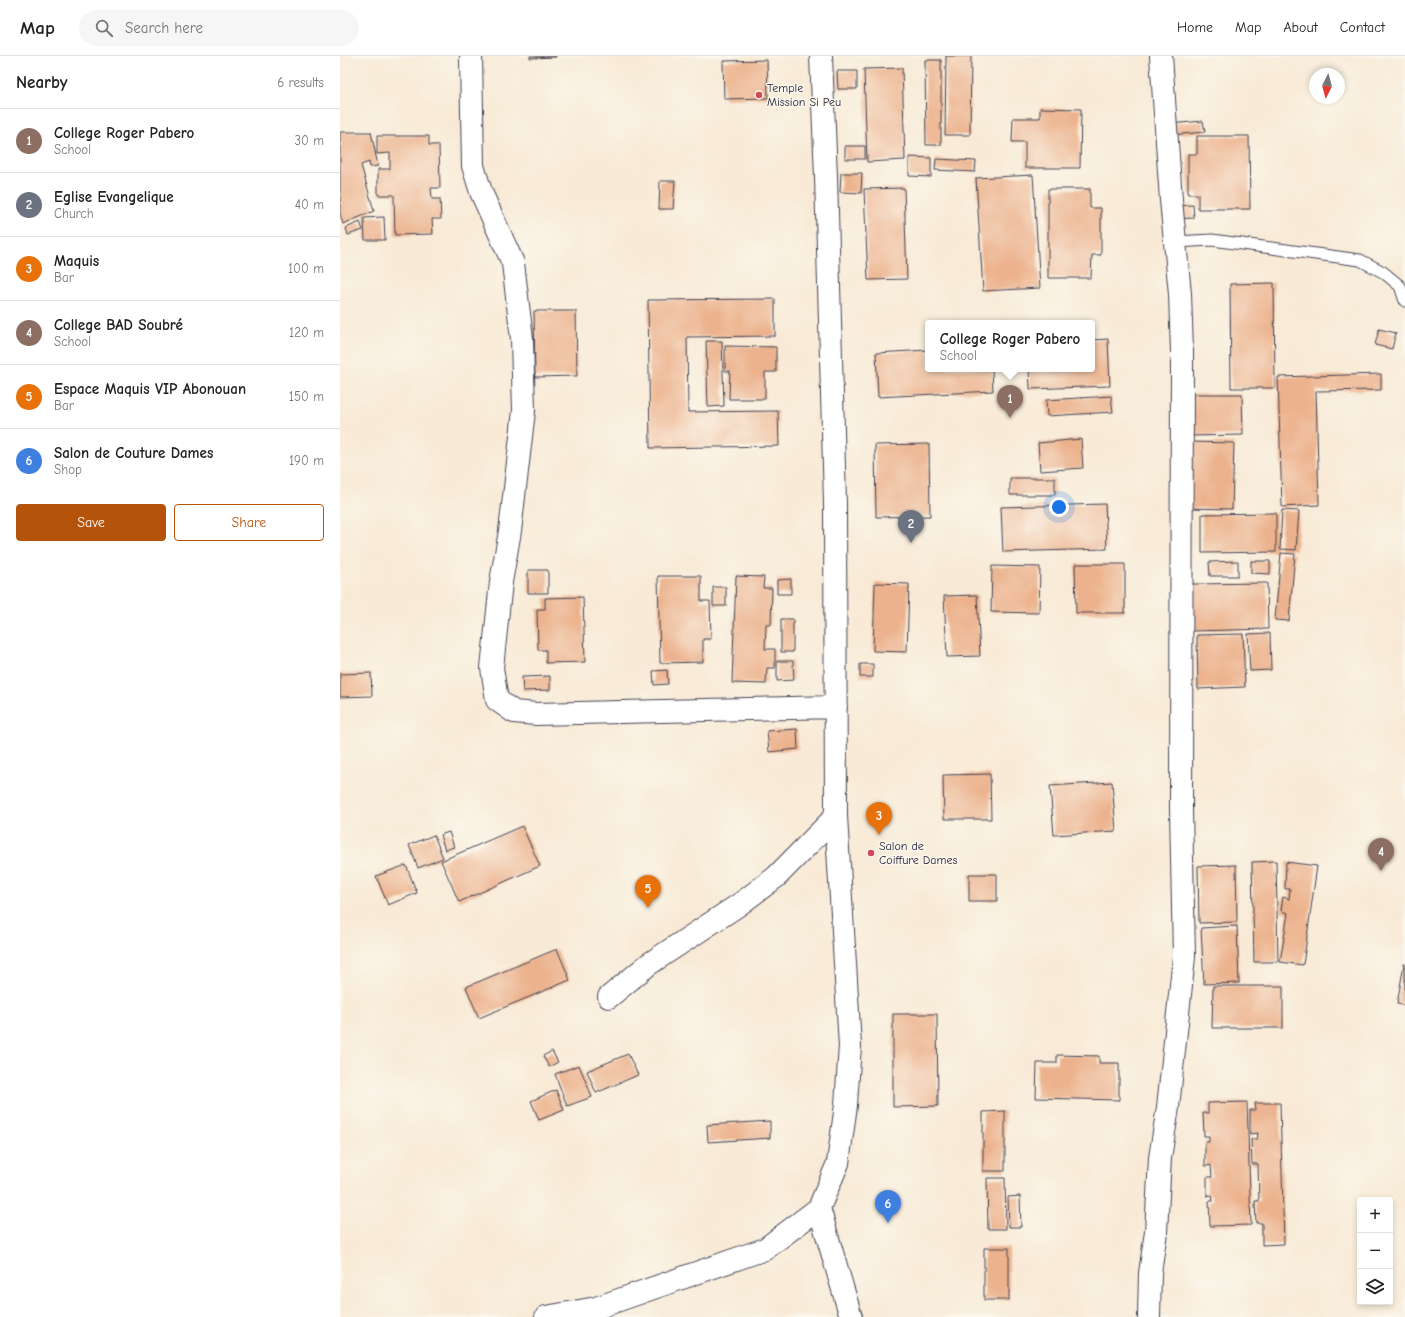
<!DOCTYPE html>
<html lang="en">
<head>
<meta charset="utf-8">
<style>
  :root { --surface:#fff; --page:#f6f6f6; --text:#202124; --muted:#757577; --line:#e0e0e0; --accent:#b45309 }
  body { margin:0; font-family:"Comic Neue",sans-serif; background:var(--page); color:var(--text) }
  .controls { position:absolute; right:12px; bottom:12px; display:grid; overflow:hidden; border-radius:4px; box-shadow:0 2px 6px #0003 }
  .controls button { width:36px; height:36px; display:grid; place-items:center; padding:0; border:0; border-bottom:1px solid var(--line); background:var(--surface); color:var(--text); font:20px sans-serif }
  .compass { position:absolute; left:969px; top:12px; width:36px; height:36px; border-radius:50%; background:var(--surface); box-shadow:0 2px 6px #0003; rotate:186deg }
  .you { position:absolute; left:719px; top:451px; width:14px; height:14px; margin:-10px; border:3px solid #fff; border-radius:50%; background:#1a73e8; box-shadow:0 0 0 6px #1a73e833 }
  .badge { display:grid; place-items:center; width:26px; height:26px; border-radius:50%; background:var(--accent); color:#fff; font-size:13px; font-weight:700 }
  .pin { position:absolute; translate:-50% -33px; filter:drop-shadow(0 1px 2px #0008) }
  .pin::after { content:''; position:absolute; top:21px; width:14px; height:12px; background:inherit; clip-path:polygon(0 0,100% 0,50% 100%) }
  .popup { position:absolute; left:585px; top:264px; width:170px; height:52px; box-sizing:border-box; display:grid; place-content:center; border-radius:4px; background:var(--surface); filter:drop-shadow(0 1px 3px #0005); font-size:13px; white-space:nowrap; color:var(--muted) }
  .popup b { font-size:15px; color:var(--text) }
  .popup::after { content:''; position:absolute; left:50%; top:100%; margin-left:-8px; border:8px solid transparent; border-top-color:var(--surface) }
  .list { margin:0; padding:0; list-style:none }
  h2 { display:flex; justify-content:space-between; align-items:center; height:52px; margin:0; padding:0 16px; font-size:17px }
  h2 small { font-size:13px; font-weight:400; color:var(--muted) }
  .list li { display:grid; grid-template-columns:26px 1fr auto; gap:12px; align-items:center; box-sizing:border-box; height:64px; padding:0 16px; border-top:1px solid var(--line) }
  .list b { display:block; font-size:15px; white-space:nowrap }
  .list p { margin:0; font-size:13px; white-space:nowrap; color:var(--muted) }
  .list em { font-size:13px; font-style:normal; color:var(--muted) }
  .actions { display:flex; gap:8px; padding:12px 16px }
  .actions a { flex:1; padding:9px 0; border:1px solid var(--accent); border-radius:4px; text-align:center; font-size:14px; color:var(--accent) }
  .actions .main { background:var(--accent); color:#fff }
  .icon { flex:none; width:22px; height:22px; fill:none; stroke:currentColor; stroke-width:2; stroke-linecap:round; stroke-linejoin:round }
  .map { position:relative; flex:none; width:1065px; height:1261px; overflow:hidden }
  header { display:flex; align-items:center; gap:24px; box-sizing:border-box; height:56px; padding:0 20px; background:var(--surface); border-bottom:1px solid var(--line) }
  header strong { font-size:19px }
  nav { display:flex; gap:22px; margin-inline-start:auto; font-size:14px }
  .search { width:280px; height:36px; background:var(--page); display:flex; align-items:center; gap:10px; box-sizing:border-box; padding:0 14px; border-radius:22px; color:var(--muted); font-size:15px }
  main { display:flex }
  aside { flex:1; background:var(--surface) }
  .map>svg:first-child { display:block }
  .building { fill:#ecb28d }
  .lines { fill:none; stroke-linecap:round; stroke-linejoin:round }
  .service-casing { stroke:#424052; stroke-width:13 }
  .minor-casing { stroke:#424052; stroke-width:24 }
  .service { stroke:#fff; stroke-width:11 }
  .minor { stroke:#fff; stroke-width:22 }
  .poi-dot { fill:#d1495b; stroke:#fbf7ec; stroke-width:1.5 }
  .labels { text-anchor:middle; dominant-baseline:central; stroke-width:3; stroke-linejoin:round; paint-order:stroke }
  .poi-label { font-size:12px; fill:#22223b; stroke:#fbf7ec; text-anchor:start }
</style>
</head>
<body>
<header>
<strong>Map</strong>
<div class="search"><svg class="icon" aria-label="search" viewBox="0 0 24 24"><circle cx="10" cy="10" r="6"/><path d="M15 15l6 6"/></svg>Search here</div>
<nav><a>Home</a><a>Map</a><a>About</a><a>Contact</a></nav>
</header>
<main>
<aside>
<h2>Nearby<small>6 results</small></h2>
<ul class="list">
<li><span class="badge" style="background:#8d6e63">1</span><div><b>College Roger Pabero</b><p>School</p></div><em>30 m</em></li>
<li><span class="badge" style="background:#6b7280">2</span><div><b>Eglise Evangelique</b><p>Church</p></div><em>40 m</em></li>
<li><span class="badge" style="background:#e8710a">3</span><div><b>Maquis</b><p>Bar</p></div><em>100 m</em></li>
<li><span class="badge" style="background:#8d6e63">4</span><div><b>College BAD Soubré</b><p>School</p></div><em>120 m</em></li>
<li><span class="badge" style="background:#e8710a">5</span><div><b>Espace Maquis VIP Abonouan</b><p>Bar</p></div><em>150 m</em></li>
<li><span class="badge" style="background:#3f7fe0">6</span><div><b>Salon de Couture Dames</b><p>Shop</p></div><em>190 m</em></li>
</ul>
<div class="actions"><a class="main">Save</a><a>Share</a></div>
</aside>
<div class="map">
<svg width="1065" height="1261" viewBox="0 0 1065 1261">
  <rect width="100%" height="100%" fill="#fbf7ec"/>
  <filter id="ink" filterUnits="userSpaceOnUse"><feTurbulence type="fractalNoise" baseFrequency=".025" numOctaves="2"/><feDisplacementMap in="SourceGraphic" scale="8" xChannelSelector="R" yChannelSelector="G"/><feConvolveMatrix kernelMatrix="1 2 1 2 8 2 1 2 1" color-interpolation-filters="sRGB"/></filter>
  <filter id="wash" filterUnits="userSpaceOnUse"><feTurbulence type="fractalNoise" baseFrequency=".012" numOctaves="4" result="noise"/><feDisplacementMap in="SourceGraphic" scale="16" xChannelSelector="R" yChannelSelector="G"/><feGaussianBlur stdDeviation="0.9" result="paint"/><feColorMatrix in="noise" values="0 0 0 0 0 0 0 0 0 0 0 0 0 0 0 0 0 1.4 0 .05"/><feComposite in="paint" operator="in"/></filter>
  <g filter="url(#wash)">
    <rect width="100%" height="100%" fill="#f8ead6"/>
    <g id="blocks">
      <!-- building -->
      <path class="building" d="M190 0H216V1L190 2Z
        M606 0H631L630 79H605Z
        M427 4 428 42 384 43 383 5Z
        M585 4H601V89H586Z
        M562 12 565 104 527 106 524 13Z
        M497 15H517V33H498Z
        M700 52 741 53 740 112H685V86H672L673 62H700Z
        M863 65 865 76 830 79 829 68Z
        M0 76H31L38 110 30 111 29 106 21 109 34 155 3 168 0 158Z
        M37 80H89V89H99L100 132H91L92 143H100L101 163H92L93 178 55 179 54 139H38V113H50V97L37 98Z
        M857 80H909L910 153H858V138H848V98H857Z
        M505 90H525V103H505Z
        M569 101 591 102V121L569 120Z
        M596 103 636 105 635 116 595 114Z
        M501 117H522L521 137 500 136Z
        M693 119 700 232 643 235 636 122Z
        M320 125H335L333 153H319Z
        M564 132 567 223 528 224 524 133Z
        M708 133H750V152H761V199H752L751 222H708Z
        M853 149 854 162 834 163 833 150Z
        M44 161 45 184H25L24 162Z
        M20 166 23 174 8 179 6 172Z
        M934 227 935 332H891L890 228Z
        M435 243V280L347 281 348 356 438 355 439 390 310 392 308 244Z
        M194 255H236L237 320 195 321Z
        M1039 273 1056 277 1052 293 1035 289Z
        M768 283 770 330 690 333 689 313H752V284Z
        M366 285H382L384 350 368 351Z
        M385 290 436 291V316H425V343H389L390 315H385Z
        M588 294V313H652L653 335 538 341 536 297Z
        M1041 318V334L976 335 979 449 942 451 938 321Z
        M849 338H902L903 379 849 380Z
        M771 340 773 356 707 360 706 344Z
        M741 383 743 412 700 415 698 387Z
        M849 386 894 387 892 453 847 452Z
        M589 388 590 460 536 461 535 389Z
        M670 422H715V439H670Z
        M765 448 767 493 663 496 661 451Z
        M942 454 959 455 956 494 940 493Z
        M936 457V496L862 497V458Z
        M941 497 955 498 949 565 935 564Z
        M898 505V520H870L869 506Z
        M911 505H930V518L911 517Z
        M735 508H785V557H736Z
        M652 510 700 511 699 557 651 556Z
        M188 514H208V537H188Z
        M318 520H361V545H370L371 583H363V606L320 607Z
        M396 520 424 521 423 532H432L431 569H426L425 593H435V612H427L426 628 392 627Z
        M451 523V538H437V524Z
        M535 527 569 528 567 596 533 595Z
        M927 527 928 573 852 575V528Z
        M373 531H386V550H373Z
        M637 539 640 600 607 601 604 540Z
        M243 541 245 606 206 607V594H198L197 553H205V542Z
        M441 563H453V596H441Z
        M930 577 931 614 910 615 908 578Z
        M903 578 905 631 858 633 857 579Z
        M437 605H453L454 624 437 625Z
        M520 608H533V621H520Z
        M327 614 328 628 314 629 313 615Z
        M31 617 32 640 0 641V618Z
        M210 620V634L183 635 182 621Z
        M457 673 458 693 429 696 427 675Z
        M650 718 651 763H604L603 719Z
        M772 726 776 775 714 779 710 730Z
        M182 770 200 810 119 846 101 805Z
        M109 776 114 791 105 794 100 779Z
        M94 779 103 802 78 812 69 789Z
        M936 805 938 906H914L912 806Z
        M946 806 977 810 963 909 940 906 948 857 941 855 943 841 949 843 950 833H945Z
        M66 809 77 837 48 849 36 820Z
        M896 809 897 866 859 867 858 810Z
        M629 818H657V845H629Z
        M897 870 899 927 864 928 861 872Z
        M217 893 230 924 139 962 126 931Z
        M1064 908H1065V949L1057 948Z
        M873 930H943V972H872Z
        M553 958H597L598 1050 553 1051Z
        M212 995 218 1006 209 1011 203 1000Z
        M288 998 298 1019 256 1037 247 1015Z
        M717 999 759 1000V1007H779V1044L696 1042 697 1007H717Z
        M239 1009 252 1041 227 1050 215 1018Z
        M216 1034 224 1054 199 1064 191 1045Z
        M907 1046 911 1169 870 1170 869 1145H873L872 1139 867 1140V1121H872L871 1109 865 1110V1086H869V1080H864L863 1057H868V1047Z
        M915 1047H940L944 1188 922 1189V1167H916L915 1145H919L918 1108H912L911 1083H917L918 1077 910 1078V1054H916Z
        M665 1055V1115H643V1056Z
        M430 1065V1082L368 1086 367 1069Z
        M647 1122H665L666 1173H648Z
        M680 1140 681 1171H669L668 1141Z
        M644 1192H669V1244H644Z"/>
    </g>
  </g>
  <g filter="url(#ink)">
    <use href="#blocks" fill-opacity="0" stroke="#424052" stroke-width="1"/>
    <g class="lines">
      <defs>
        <path id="service" d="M835 186 872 184 1020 204 1043 216 1060 230 1065 245"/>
        <path id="minor" d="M131 0 133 110 141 136 173 207 182 283 184 355 170 475 161 526 152 612 157 644 174 656 196 658 496 651
          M269 941 309 908 400 848 436 821 496 760
          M479 1152 511 1261
          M206 1261 256 1252 425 1193 479 1152 498 1107 506 1049 510 990 496 760 495 447 486 120 481 0
          M809 1261 810 1217 816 1176 820 1102 828 1051 844 901 841 752 842 295 840 238 831 144 821 0"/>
      </defs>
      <!-- service casing -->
      <use href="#service" class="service-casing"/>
      <!-- minor casing -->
      <use href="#minor" class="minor-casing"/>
      <!-- service -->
      <use href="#service" class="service"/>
      <!-- minor -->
      <use href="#minor" class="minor"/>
    </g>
  </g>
  <!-- markers -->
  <g class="poi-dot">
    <circle cx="419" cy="39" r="4"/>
    <circle cx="531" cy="797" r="4"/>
  </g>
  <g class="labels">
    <!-- poi labels -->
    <g class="poi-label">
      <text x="427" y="32">Temple<tspan x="427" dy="14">Mission Si Peu</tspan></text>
      <text x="539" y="790">Salon de<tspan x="539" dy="14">Coiffure Dames</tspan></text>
    </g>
  </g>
</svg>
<div class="controls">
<button>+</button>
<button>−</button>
<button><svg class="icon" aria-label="layers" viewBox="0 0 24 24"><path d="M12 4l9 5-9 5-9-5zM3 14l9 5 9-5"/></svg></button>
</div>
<svg class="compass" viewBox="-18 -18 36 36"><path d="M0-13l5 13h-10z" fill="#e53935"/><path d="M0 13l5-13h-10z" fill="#757577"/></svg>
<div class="you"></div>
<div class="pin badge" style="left:670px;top:362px;background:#8d6e63">1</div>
<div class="popup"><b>College Roger Pabero</b>School</div>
<div class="pin badge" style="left:571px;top:487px;background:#6b7280">2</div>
<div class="pin badge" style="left:539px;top:779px;background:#e8710a">3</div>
<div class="pin badge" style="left:1041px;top:815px;background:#8d6e63">4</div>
<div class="pin badge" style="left:308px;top:852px;background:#e8710a">5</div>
<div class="pin badge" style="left:548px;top:1167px;background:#3f7fe0">6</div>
</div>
</main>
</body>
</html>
